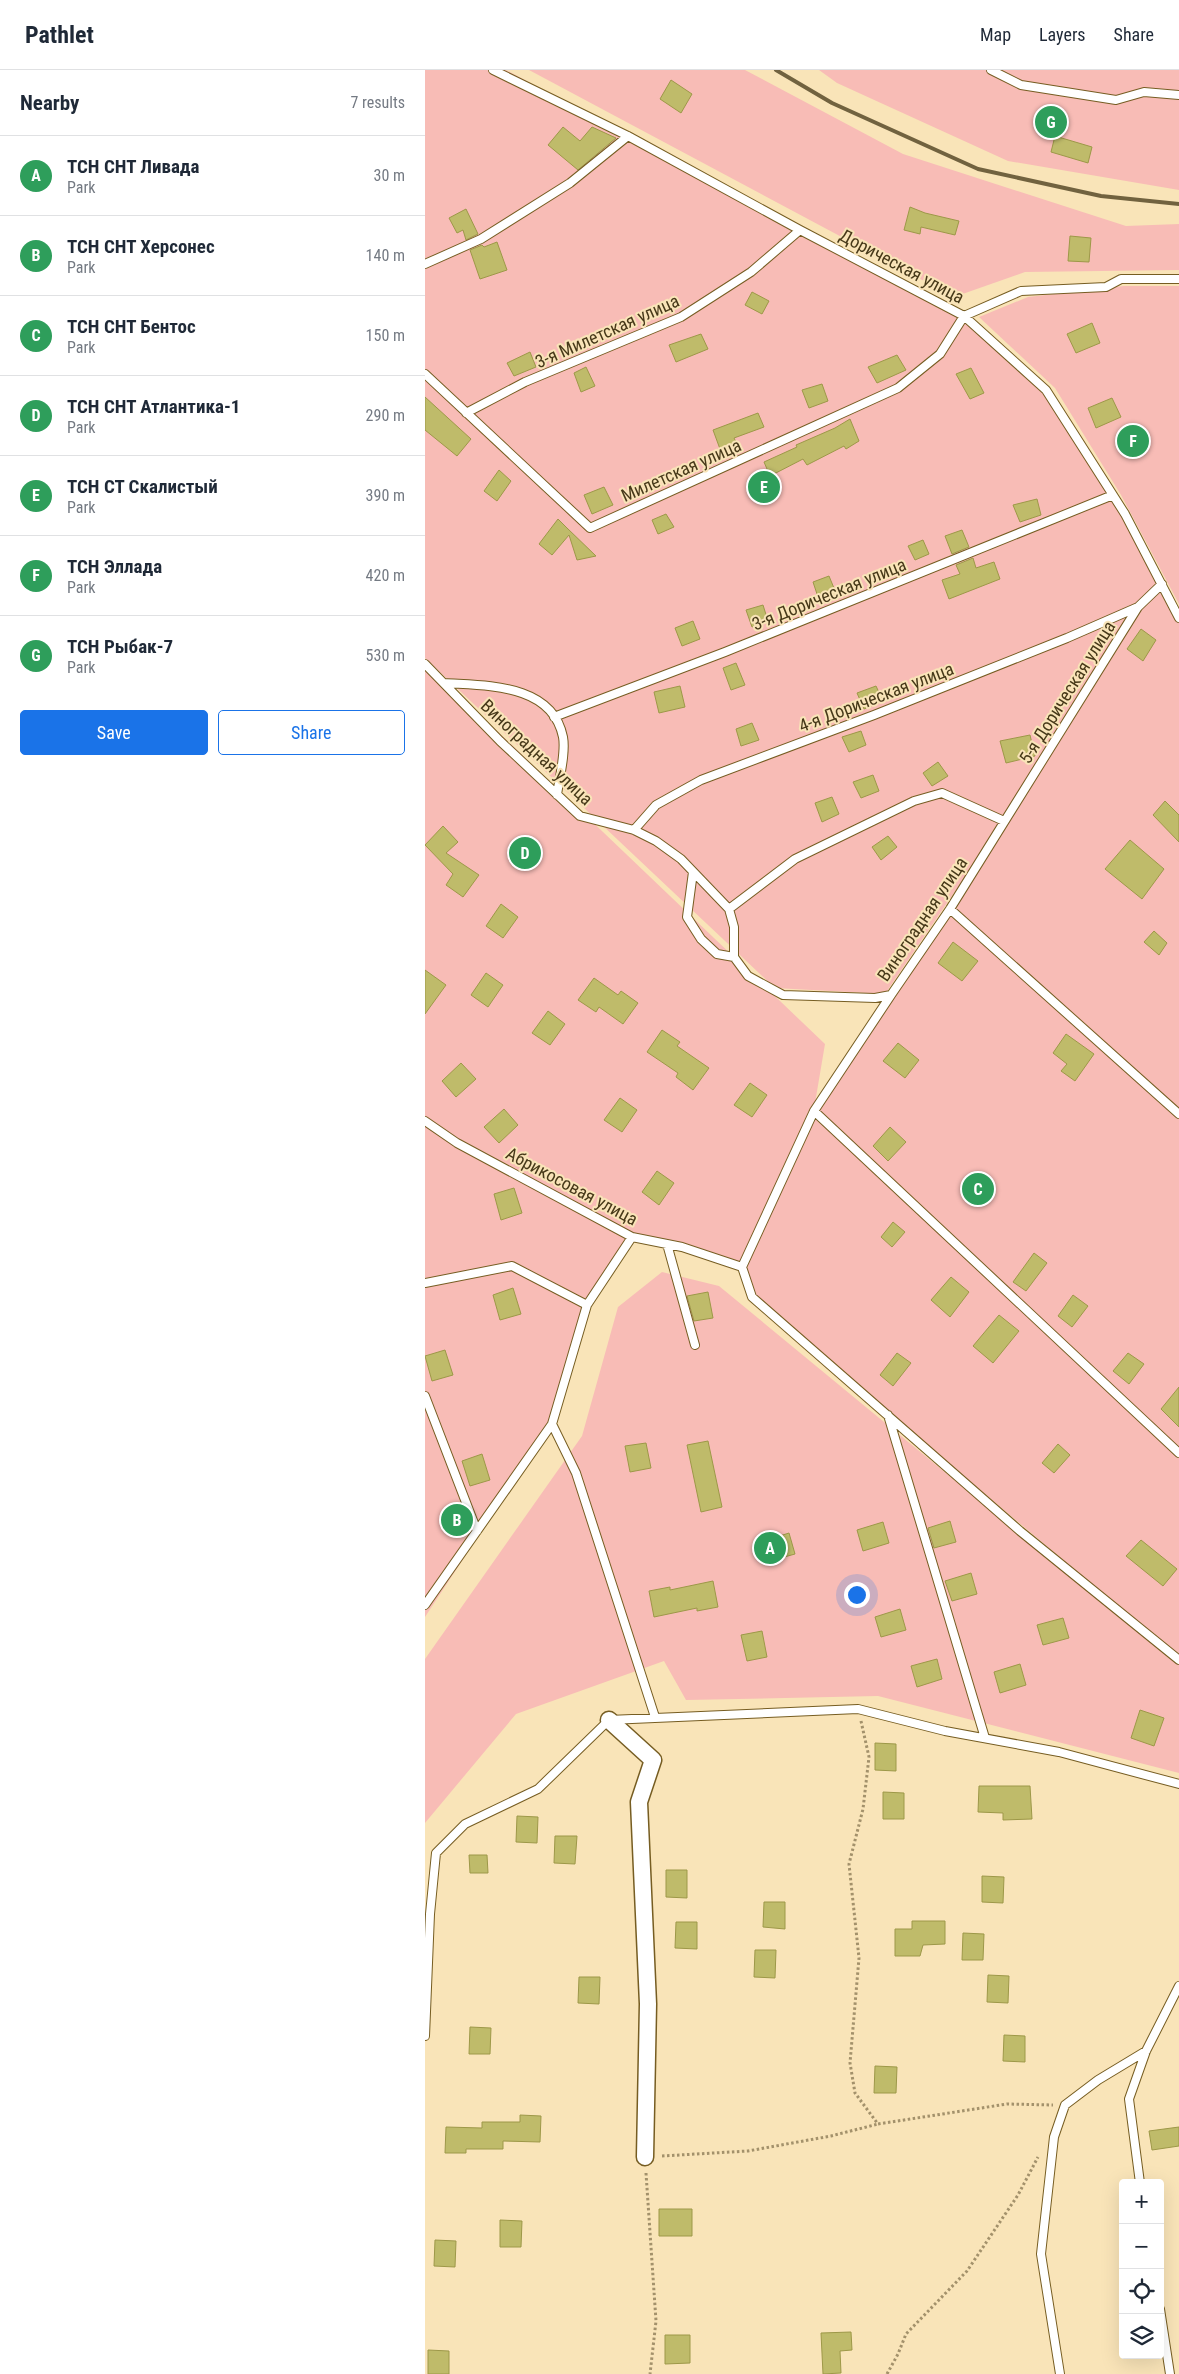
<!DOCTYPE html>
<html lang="en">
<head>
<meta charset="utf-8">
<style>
  :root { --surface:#fff; --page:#f2f2f3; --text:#1f2937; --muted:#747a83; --line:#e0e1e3; --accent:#1a73e8 }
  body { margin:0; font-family:"Roboto Condensed",sans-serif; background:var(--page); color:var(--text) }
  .controls { position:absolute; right:15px; bottom:15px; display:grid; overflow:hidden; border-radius:5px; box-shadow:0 5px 20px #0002 }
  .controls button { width:45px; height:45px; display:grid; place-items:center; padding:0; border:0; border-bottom:1px solid var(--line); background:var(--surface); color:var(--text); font:25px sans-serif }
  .you { position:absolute; left:431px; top:1524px; width:18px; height:18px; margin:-12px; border:4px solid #fff; border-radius:50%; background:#1a73e8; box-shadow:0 0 0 8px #1a73e833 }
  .badge { display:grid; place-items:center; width:32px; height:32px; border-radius:50%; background:var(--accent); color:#fff; font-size:16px; font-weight:700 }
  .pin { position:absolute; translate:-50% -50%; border:2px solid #fff; box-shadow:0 1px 5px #0006 }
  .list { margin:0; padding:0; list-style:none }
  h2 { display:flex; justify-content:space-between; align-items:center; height:65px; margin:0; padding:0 20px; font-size:21px }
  h2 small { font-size:16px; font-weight:400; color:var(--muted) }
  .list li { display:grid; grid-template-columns:32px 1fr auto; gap:15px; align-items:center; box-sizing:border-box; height:80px; padding:0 20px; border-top:1px solid var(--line) }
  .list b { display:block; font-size:19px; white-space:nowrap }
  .list p { margin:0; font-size:16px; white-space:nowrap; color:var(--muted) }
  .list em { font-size:16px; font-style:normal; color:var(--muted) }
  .actions { display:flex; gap:10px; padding:15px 20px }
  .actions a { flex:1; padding:11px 0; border:1px solid var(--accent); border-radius:5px; text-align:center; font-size:18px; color:var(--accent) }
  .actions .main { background:var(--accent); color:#fff }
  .icon { flex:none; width:28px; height:28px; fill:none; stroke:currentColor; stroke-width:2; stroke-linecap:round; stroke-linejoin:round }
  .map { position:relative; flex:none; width:754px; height:2304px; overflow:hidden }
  header { display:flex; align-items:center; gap:30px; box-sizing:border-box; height:70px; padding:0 25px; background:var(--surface); border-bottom:1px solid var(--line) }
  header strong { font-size:24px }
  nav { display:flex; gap:28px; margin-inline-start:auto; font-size:18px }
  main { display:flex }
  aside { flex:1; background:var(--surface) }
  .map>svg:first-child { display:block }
  .green { fill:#f8bcb6 }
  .building { fill:#bfbb6a; stroke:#9d9848 }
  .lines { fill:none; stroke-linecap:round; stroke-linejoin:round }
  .lane-casing { stroke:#765d22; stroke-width:10 }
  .street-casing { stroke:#765d22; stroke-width:19 }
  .path { stroke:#a3916b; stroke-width:3; stroke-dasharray:2.5 2.5; stroke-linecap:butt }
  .lane { stroke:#fff; stroke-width:8 }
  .street { stroke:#fff; stroke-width:16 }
  .rail { stroke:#71623f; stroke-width:4 }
  .labels { text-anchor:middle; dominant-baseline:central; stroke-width:4; stroke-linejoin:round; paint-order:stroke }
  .street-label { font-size:18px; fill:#473919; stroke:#f9e4b8 }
</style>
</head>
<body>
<header>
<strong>Pathlet</strong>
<nav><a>Map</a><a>Layers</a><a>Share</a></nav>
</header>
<main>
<aside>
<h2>Nearby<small>7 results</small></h2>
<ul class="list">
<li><span class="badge" style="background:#2e9e5b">A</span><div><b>ТСН СНТ Ливада</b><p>Park</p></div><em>30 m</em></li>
<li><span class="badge" style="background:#2e9e5b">B</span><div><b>ТСН СНТ Херсонес</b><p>Park</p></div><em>140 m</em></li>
<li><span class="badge" style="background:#2e9e5b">C</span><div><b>ТСН СНТ Бентос</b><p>Park</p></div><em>150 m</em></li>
<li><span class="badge" style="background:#2e9e5b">D</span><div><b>ТСН СНТ Атлантика-1</b><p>Park</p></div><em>290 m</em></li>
<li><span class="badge" style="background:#2e9e5b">E</span><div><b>ТСН СТ Скалистый</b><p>Park</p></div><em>390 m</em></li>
<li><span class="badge" style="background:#2e9e5b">F</span><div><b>ТСН Эллада</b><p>Park</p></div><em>420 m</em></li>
<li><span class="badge" style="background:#2e9e5b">G</span><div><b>ТСН Рыбак-7</b><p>Park</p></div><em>530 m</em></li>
</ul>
<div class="actions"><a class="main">Save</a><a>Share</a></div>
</aside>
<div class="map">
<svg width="754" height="2304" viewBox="0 0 754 2304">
  <rect width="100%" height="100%" fill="#f9e4b8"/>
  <!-- green -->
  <path class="green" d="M0 0H81L539 246 621 320 737 514 754 549V1588L327 1227 317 1197 207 1167 162 1235 127 1354 0 1547V592L400 974 389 1039 670 616 460 924 350 918 0 588Z
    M104 0H320L478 84 701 156 754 154V200L600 202 529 227Z
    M394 0H754V120L583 91 412 13Z
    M699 216H754V534L696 425 630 318 554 247 603 227Z
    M237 1202 294 1216 754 1595V1703L453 1626 261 1630 239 1591 91 1644 0 1753V1589L157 1366 193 1237Z"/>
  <!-- building -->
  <path class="building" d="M246 10 267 24 256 43 235 29Z
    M138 57 155 71 167 57 191 68 153 100 123 75Z
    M630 66 667 77 663 93 626 82Z
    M485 137 500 143 534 151 530 165 496 157 495 164 479 160Z
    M41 139 53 164 41 170 38 160 32 163 24 148Z
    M645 166 666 168 664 192 643 191Z
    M72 172 82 200 55 209 45 180 57 175 59 177Z
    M327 222 344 231 337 244 320 235Z
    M667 253 675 273 651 283 642 264Z
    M276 264 283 279 251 292 244 275Z
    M105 282 111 297 89 306 82 293Z
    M472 285 481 300 452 313 443 297Z
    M161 297 170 316 156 322 149 303Z
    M546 298 559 323 545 329 531 304Z
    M397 314 403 331 384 338 377 320Z
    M0 327 46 369 32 386 0 360Z
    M687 328 696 347 671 358 663 338Z
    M333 343 339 357 309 368 311 372 295 379 288 360Z
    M425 349 434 371 421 379 419 376 382 395 378 389 345 406 339 392 372 377 371 375 410 358Z
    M74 400 86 411 72 431 59 421Z
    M179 417 188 435 167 444 159 425Z
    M612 429 616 445 595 452 588 435Z
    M241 444 249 457 233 464 227 450Z
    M133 449 142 458 171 486 152 490 144 465 127 485 114 474Z
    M537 460 544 477 527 484 520 466Z
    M498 470 504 484 490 490 483 476Z
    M548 488 551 498 569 492 575 509 524 529 517 510 535 504 531 495Z
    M404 506 411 523 394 530 388 512Z
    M338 535 343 551 327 557 321 540Z
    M268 551 275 569 257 576 250 558Z
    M716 559 731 570 718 591 702 579Z
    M311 593 320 615 306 620 298 598Z
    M255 616 260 637 234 643 229 622Z
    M451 616 458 631 439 639 432 623Z
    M327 653 334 670 316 676 311 659Z
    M436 661 441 675 424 682 417 667Z
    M605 665 610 686 581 693 575 671Z
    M513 692 523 706 507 716 498 703Z
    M448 705 454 721 436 728 428 712Z
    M407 727 414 744 397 752 390 733Z
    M740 731 754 745V772L728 745Z
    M18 756 33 772 21 783 54 805 38 827 21 815 28 804 0 775Z
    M463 766 472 777 456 790 447 777Z
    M705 770 739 799 717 829 680 799Z
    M76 834 93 847 78 868 61 856Z
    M729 861 742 873 734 885 719 872Z
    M528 872 553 891 537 911 513 893Z
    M0 900 21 915 0 944Z
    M61 903 78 915 63 937 46 925Z
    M169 908 193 925 196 921 213 933 198 954 174 937 171 942 153 930Z
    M123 941 140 954 125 975 107 963Z
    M237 960 255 972 252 976 284 998 268 1020 251 1007 253 1003 222 982Z
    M641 964 669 984 650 1011 636 1001 642 994 628 983Z
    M473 973 494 990 480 1008 458 991Z
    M36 993 51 1009 31 1027 17 1011Z
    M325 1013 342 1025 327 1047 309 1035Z
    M195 1028 212 1040 197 1062 179 1050Z
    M79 1039 93 1055 74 1073 59 1057Z
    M465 1057 481 1072 463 1091 448 1076Z
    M232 1101 249 1113 234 1135 217 1122Z
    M89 1118 97 1143 76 1150 69 1124Z
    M468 1152 480 1162 467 1177 456 1167Z
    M609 1183 622 1193 601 1221 588 1212Z
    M526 1207 544 1222 525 1247 506 1230Z
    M88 1218 96 1244 75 1250 68 1225Z
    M283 1222 288 1248 269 1251 262 1226Z
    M648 1225 663 1236 647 1257 633 1246Z
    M574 1245 594 1261 568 1293 548 1276Z
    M20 1280 28 1305 7 1311 0 1286Z
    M472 1283 486 1293 468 1316 455 1305Z
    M703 1283 719 1294 704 1314 688 1301Z
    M754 1317V1357L736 1339Z
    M283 1371 297 1437 276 1442 262 1375Z
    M221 1373 226 1398 205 1402 200 1376Z
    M633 1374 645 1385 629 1403 617 1393Z
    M57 1384 65 1410 45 1416 37 1391Z
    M525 1451 531 1472 509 1478 503 1458Z
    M458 1452 464 1473 438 1481 432 1460Z
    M364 1463 370 1484 345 1491 339 1471Z
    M716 1470 752 1499 738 1516 701 1486Z
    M546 1503 552 1524 527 1531 520 1511Z
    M288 1511 293 1537 272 1541V1538L229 1547 224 1521 245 1517V1520Z
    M475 1539 481 1560 456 1567 450 1547Z
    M638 1548 644 1568 618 1575 612 1555Z
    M337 1561 342 1587 322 1591 316 1565Z
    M512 1589 517 1609 492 1617 486 1596Z
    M595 1594 601 1615 575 1623 569 1602Z
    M715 1640 739 1648 729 1676 706 1668Z
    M450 1673 471 1674V1701L450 1700Z
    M554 1716H605L607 1749 578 1750V1743L553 1742Z
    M458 1722 479 1723V1749H458Z
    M92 1746 113 1747 112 1773 91 1772Z
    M130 1766H152L150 1794 129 1793Z
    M44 1785H62L63 1803H45Z
    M241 1800H262V1828L241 1827Z
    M557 1806 579 1807 578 1833 557 1832Z
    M339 1832H360V1859L338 1857Z
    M487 1851H520V1874L498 1875 495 1886H470V1859H487Z
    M251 1852H272V1879L250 1878Z
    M538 1863 559 1864 558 1890H537Z
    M330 1880H351L350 1908 329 1907Z
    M563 1905 584 1906 583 1933 562 1932Z
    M154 1907H175L174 1934 153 1933Z
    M45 1957 66 1958 65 1984H44Z
    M579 1965 600 1966V1992L578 1991Z
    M450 1996 472 1997 471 2023H449Z
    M95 2045 116 2046 115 2072 78 2071V2079H41V2083H20L21 2057 57 2058V2052H95Z
    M754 2057V2076L727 2080 724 2061Z
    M234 2139H267V2166H234Z
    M75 2150 97 2151 96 2177H75Z
    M10 2170 31 2171 30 2197 9 2196Z
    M426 2262 427 2280 415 2281 416 2303 398 2304 396 2263Z
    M240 2265H265V2293L240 2294Z
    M3 2280 24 2281V2304H3Z"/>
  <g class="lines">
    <defs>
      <path id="lane" d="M68 0 203 66 375 160 539 246 621 320 700 444 754 548
        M566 0 596 15 691 30 719 22 754 25
        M0 194 56 169 145 113 203 66
        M0 304 165 458 473 318 515 284 539 246 596 221 681 217 696 209H754
        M41 343 100 312 256 247 326 202 375 160
        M0 594 75 671 155 746 209 760 231 771 256 789 304 839 309 857V887L323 906 358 925 450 928 466 925 525 839 713 537 737 514
        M19 613C61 616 127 613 138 667 141 683 134 709 132 725
        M129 647 300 582 688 425
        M209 760 231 735 276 710 449 645 642 568 713 537
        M268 802 262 847 276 869 292 884 309 887
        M304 839 370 789 489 731 517 723 579 751
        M525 839 754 1044
        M466 925 389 1041 317 1197 327 1227 595 1461 754 1590
        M389 1041 754 1383
        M0 1051 32 1073 207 1167 257 1177 317 1197
        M242 1174 270 1275
        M0 1213 87 1196 162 1235 207 1167
        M0 1326 52 1461
        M463 1345 560 1668
        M127 1354 151 1403 230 1647
        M0 1535 127 1354 162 1235
        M0 1966 5 1844 11 1783 40 1754 113 1719 184 1650 433 1639 520 1661 634 1682 754 1714
        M715 2113 704 2029 721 1981 754 1916
        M735 2239 745 2304
        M635 2304 616 2184 629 2067 640 2035 673 2010 721 1981"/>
      <path id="street" d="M184 1650 228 1690 214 1732 223 1934 220 2087"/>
    </defs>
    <!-- lane casing -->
    <use href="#lane" class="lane-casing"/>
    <!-- street casing -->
    <use href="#street" class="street-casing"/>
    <!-- path -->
    <path class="path" d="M436 1651 444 1687 438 1739 424 1794 434 1888 425 1993 430 2023 453 2054 582 2034 628 2035
      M237 2086 323 2081 406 2066 453 2054
      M221 2103 231 2251 225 2304
      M462 2304 473 2284 481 2264 542 2201 593 2125 613 2087"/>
    <!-- lane -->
    <use href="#lane" class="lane"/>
    <!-- street -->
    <use href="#street" class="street"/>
    <!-- rail -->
    <path class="rail" d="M351 0 407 33 553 99 676 126 754 134"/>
  </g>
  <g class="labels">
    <!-- street labels -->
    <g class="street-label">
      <text transform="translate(477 196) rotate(28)">Дорическая улица</text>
      <text transform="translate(182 261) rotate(-24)">3-я Милетская улица</text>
      <text transform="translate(256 400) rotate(-24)">Милетская улица</text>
      <text transform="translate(404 524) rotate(-22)">3-я Дорическая улица</text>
      <text transform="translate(642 622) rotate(-58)">5-я Дорическая улица</text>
      <text transform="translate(451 627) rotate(-21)">4-я Дорическая улица</text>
      <text transform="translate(112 682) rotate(43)">Виноградная улица</text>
      <text transform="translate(497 849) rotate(-56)">Виноградная улица</text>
      <text transform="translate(147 1116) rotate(28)">Абрикосовая улица</text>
    </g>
  </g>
</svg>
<div class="controls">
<button>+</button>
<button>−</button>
<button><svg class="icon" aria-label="locate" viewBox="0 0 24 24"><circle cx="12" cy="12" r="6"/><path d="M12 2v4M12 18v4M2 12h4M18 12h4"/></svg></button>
<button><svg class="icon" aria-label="layers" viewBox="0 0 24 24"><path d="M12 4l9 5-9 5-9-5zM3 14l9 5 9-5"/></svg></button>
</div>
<div class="you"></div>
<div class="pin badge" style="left:345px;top:1478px;background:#2e9e5b">A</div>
<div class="pin badge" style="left:32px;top:1450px;background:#2e9e5b">B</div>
<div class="pin badge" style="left:553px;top:1119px;background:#2e9e5b">C</div>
<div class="pin badge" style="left:100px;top:783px;background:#2e9e5b">D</div>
<div class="pin badge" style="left:339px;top:417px;background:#2e9e5b">E</div>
<div class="pin badge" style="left:708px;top:371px;background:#2e9e5b">F</div>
<div class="pin badge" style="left:626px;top:52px;background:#2e9e5b">G</div>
</div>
</main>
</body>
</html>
